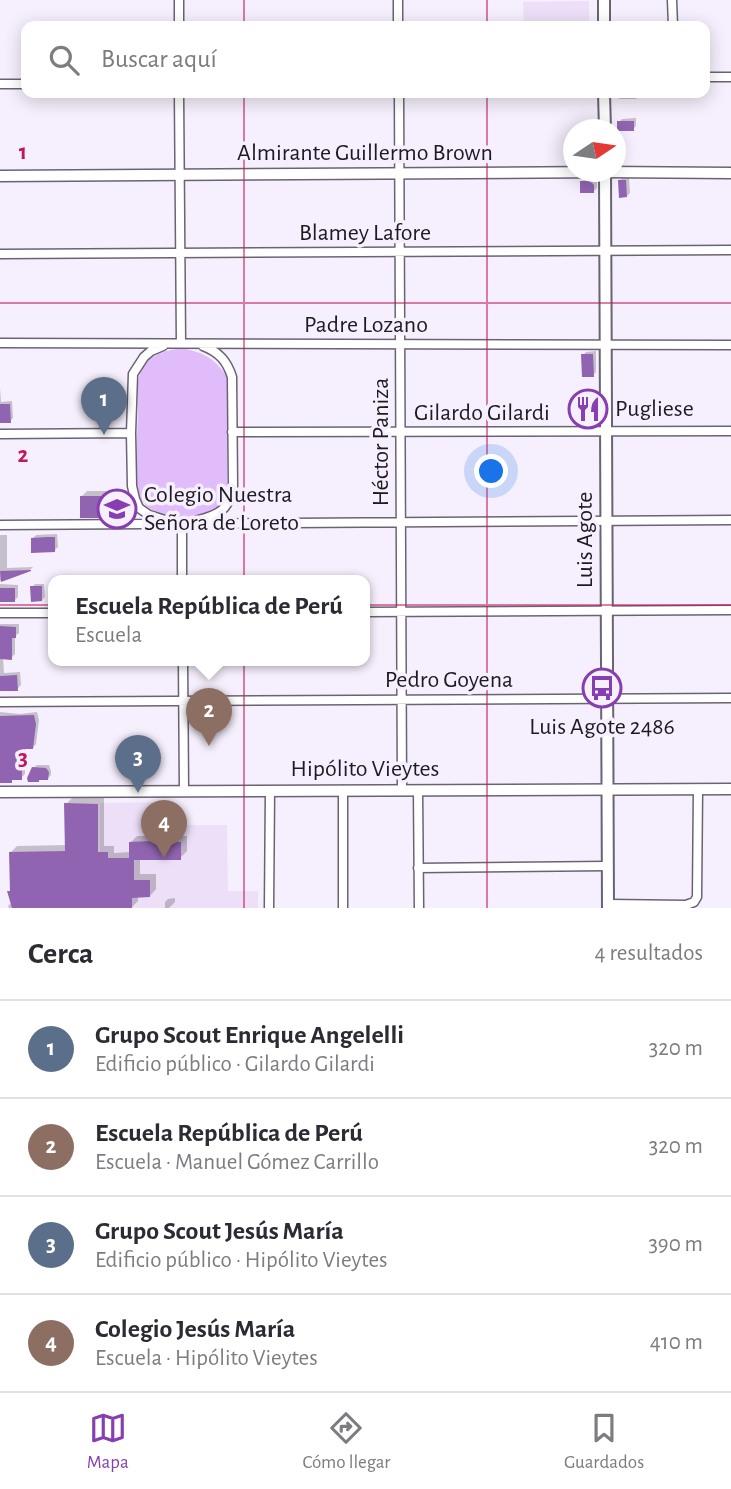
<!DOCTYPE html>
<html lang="es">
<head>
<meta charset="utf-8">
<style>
  :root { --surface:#fff; --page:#f2f2f3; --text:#2b2b33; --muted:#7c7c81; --line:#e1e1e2; --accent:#863eb0 }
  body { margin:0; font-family:"Alegreya Sans",sans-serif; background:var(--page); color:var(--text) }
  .compass { position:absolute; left:563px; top:119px; width:63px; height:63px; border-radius:50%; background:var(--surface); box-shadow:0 4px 18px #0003; rotate:77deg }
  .you { position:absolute; left:492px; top:472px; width:24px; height:24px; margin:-18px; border:5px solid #fff; border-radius:50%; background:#1a73e8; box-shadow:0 0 0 10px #1a73e833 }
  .badge { display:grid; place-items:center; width:46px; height:46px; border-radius:50%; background:var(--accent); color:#fff; font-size:23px; font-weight:700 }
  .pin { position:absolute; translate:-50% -58px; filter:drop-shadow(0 2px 4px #0008) }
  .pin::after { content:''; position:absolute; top:37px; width:24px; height:21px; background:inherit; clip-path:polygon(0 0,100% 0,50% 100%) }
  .popup { position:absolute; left:48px; top:575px; width:322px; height:91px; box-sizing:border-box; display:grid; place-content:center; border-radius:14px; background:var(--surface); filter:drop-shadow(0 2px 5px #0005); font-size:23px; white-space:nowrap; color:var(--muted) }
  .popup b { font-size:26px; color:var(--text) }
  .popup::after { content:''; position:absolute; left:50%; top:100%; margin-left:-14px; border:14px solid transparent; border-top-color:var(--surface) }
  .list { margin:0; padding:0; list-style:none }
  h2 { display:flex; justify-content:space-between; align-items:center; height:91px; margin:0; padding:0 28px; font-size:30px }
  h2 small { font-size:23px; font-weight:400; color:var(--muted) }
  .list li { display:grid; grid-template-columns:46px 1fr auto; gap:21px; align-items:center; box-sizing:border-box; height:98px; padding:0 28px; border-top:2px solid var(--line) }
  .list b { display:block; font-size:26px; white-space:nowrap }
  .list p { margin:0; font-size:23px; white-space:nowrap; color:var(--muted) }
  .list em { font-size:23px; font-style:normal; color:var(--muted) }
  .icon { flex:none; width:38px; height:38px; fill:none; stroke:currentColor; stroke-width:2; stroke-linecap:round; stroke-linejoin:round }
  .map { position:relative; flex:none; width:731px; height:908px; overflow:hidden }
  .search { position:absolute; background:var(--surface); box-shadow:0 4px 18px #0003; left:21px; right:21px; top:21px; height:77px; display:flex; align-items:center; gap:18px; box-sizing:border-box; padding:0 24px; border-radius:14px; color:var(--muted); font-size:26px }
  .sheet { height:483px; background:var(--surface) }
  nav { display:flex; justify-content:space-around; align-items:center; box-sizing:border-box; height:98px; border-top:2px solid var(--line); background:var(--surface); font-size:19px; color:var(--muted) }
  nav a { display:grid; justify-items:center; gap:4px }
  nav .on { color:var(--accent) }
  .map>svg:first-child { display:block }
  .built { fill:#eddff8 }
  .green { fill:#e0bcfa }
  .shadow { fill:#0003 }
  .building { fill:#9164b1 }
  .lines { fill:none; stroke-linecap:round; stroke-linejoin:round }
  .minor-casing { stroke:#6c6372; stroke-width:11 }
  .tertiary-casing { stroke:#6c6372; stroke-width:13 }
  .secondary-casing { stroke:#6c6372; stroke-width:14 }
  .minor { stroke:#fff; stroke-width:8 }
  .tertiary { stroke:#fff; stroke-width:10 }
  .secondary { stroke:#fff; stroke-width:10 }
  .grid { fill:none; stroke:#c2185b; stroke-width:2; stroke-opacity:0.55 }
  .labels { text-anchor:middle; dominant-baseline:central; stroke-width:7; stroke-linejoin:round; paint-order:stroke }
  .street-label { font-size:24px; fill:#1e1a20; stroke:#f6effd }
  .poi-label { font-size:24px; fill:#1e1a20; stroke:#f6effd; text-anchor:start }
  .grid-label { font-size:23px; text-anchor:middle; font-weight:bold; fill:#c2185b; stroke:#f6effd; stroke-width:7; stroke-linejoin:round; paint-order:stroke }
</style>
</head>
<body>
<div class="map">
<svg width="731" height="908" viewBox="0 0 731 908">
  <rect width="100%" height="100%" fill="#f6effd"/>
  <!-- built -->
  <path class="built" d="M589 1V26H524L523 2Z
    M170 802 171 825H227L228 891H258V908H100V803Z"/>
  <!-- green -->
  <path class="green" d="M180 348C203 352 213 357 227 376V492C222 500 218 508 210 513 190 525 149 519 139 495 133 479 138 429 138 409 138 399 136 386 139 377 140 374 141 370 143 367 151 354 166 351 180 348Z"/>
  <!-- shadow -->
  <path class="shadow" d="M619 93H641L636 99H619Z
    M636 118V126L633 129 619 122 622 119Z
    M623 177H629L630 193 627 196 620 180Z
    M585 179H593L597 182V188L594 191 581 182Z
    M596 351V372L593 375 583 355 586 352Z
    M0 388 1 402 12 401 13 418 10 421H0Z
    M588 396 596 397 595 415 592 418 585 400Z
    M87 491H125V511L120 516 82 496Z
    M57 534 58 547 55 550 33 538 36 535Z
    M0 535H7V568L33 567 30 570 0 581Z
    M0 584 18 585V597L14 601 0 600Z
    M35 584H44L45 597 42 600 32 587Z
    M0 624H19V633L15 636V654L11 658H3L4 673 20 672 21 685 17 689 0 690Z
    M0 712 20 714 37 712 39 720 36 744 33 747 25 748V774L21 778H14L11 781 0 782Z
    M37 765H49L51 771V775L48 778H41L39 781 33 768Z
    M73 797 104 798V846H114V853L131 852V842L137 836H187V851L180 858H140V874H156V889L150 896H138V901L131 908H9L8 906 12 902 9 892 12 889 11 852 17 846 67 845 66 804Z
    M175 898V902L169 908H165V902L168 899Z"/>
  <!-- building -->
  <path class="building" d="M617 121H634V131H617Z
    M618 180H626L627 197 619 198Z
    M580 181H590L594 185V193H580Z
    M581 354H593L594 377H582Z
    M583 399H593V420H583Z
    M0 404H10L11 423H0Z
    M80 496H121V518H80Z
    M48 537H55V552L31 553V538Z
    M31 570V571L1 582 0 571Z
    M30 586H42V601L31 602Z
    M0 588H15V602H0Z
    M0 626 16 627V638H12V660L0 659Z
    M17 675 18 691H0V676Z
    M34 715 36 724 33 749H22V780H12V783H0V716Z
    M32 767 46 768 49 772 48 780H39V782H28L27 778Z
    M64 803 98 804V852H108V858H129V842L151 841 181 842V860H134V880H150V897L132 898V908H12L7 891H10L9 852 65 851Z"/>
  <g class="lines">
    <defs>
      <path id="minor" d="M179 0V26
        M398 0V26
        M672 0 673 26
        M705 77H731
        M0 84H26
        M179 93 181 343
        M399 93 402 790
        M0 254 731 250
        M0 343 731 345
        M163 346 151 351 144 357 133 374 131 433 132 486 135 499 139 508 149 515 165 520
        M232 432 731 431
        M0 434 131 433
        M198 520C220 515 230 508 233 486L232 377C227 361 219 352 203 346
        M0 525 731 520
        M182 580V524L185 523
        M365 612 731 610
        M0 613H53
        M183 660 184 791
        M0 702 731 698
        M343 790V908
        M418 790 419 908
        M418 868 608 866
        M608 904 686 905 694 902 697 897 698 789
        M269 908 270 791"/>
      <path id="tertiary" d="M0 176 605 172 731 173
        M0 792 731 789"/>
      <path id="secondary" d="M604 0V26
        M604 93 605 130
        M605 172 608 908"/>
    </defs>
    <!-- minor casing -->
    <use href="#minor" class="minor-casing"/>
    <!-- tertiary casing -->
    <use href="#tertiary" class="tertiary-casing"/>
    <!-- secondary casing -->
    <use href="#secondary" class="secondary-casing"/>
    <!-- minor -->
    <use href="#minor" class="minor"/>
    <!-- tertiary -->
    <use href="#tertiary" class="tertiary"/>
    <!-- secondary -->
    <use href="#secondary" class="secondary"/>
  </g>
  <!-- grid -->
  <path class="grid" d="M244 0V26M487 0V26M244 93V908M487 93V908M0 303H731M0 605H731"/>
  <!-- icons -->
  <defs>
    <symbol id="restaurant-ring" viewBox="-11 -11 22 22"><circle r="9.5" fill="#f6effd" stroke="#863eb0" stroke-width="1.5"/><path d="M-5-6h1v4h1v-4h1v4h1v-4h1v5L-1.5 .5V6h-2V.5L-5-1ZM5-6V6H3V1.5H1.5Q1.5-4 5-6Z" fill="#863eb0"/></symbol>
    <symbol id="school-ring" viewBox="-11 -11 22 22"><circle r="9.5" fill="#f6effd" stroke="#863eb0" stroke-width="1.5"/><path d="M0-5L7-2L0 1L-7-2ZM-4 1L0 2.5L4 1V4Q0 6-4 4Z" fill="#863eb0"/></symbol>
    <symbol id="bus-ring" viewBox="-11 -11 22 22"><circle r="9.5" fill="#f6effd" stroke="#863eb0" stroke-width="1.5"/><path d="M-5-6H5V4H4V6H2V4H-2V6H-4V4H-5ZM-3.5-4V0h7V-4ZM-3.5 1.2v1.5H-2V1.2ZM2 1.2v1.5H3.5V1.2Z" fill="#863eb0"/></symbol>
  </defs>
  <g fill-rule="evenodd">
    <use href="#restaurant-ring" x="566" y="387" width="44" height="44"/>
    <use href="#school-ring" x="95" y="487" width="44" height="44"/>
    <use href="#bus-ring" x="580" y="666" width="44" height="44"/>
  </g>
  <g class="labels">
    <!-- street labels -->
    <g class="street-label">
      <text x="365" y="153">Almirante Guillermo Brown</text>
      <text x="365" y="233">Blamey Lafore</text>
      <text x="366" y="325">Padre Lozano</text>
      <text x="482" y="413">Gilardo Gilardi</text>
      <text transform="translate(381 442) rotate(-90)">Héctor Paniza</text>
      <text transform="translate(585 540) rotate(-90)">Luis Agote</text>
      <text x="449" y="680">Pedro Goyena</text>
      <text x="365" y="769">Hipólito Vieytes</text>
    </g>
    <!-- poi labels -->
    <g class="poi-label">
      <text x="615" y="409">Pugliese</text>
      <text x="144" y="495">Colegio Nuestra<tspan x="144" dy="28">Señora de Loreto</tspan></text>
      <text x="602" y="727" text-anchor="middle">Luis Agote 2486</text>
    </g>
  </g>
  <g class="grid-label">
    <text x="23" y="159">1</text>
    <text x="23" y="462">2</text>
    <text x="23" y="765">3</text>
  </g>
</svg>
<svg class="compass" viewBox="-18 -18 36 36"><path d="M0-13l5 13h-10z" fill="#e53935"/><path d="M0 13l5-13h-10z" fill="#7c7c81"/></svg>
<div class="you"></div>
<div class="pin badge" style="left:104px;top:435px;background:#5c6f8a">1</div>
<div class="pin badge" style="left:209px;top:746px;background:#8d6e63">2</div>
<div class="popup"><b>Escuela República de Perú</b>Escuela</div>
<div class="pin badge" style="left:138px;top:793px;background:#5c6f8a">3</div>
<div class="pin badge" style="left:164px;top:858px;background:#8d6e63">4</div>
<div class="search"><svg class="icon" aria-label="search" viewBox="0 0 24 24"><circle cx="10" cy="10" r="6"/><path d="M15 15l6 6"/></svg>Buscar aquí</div>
</div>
<section class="sheet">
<h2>Cerca<small>4 resultados</small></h2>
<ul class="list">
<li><span class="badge" style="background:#5c6f8a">1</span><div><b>Grupo Scout Enrique Angelelli</b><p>Edificio público · Gilardo Gilardi</p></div><em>320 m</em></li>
<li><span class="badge" style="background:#8d6e63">2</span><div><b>Escuela República de Perú</b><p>Escuela · Manuel Gómez Carrillo</p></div><em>320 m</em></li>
<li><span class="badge" style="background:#5c6f8a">3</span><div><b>Grupo Scout Jesús María</b><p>Edificio público · Hipólito Vieytes</p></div><em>390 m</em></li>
<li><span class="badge" style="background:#8d6e63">4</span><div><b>Colegio Jesús María</b><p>Escuela · Hipólito Vieytes</p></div><em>410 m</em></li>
</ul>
</section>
<nav>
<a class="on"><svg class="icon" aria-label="map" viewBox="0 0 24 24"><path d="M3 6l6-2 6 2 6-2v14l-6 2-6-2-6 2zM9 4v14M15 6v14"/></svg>Mapa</a>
<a><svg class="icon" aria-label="directions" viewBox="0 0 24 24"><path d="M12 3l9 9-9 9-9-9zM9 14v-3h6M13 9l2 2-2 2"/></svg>Cómo llegar</a>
<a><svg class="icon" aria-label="saved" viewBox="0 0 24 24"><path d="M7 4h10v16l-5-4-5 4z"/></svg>Guardados</a>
</nav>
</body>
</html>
